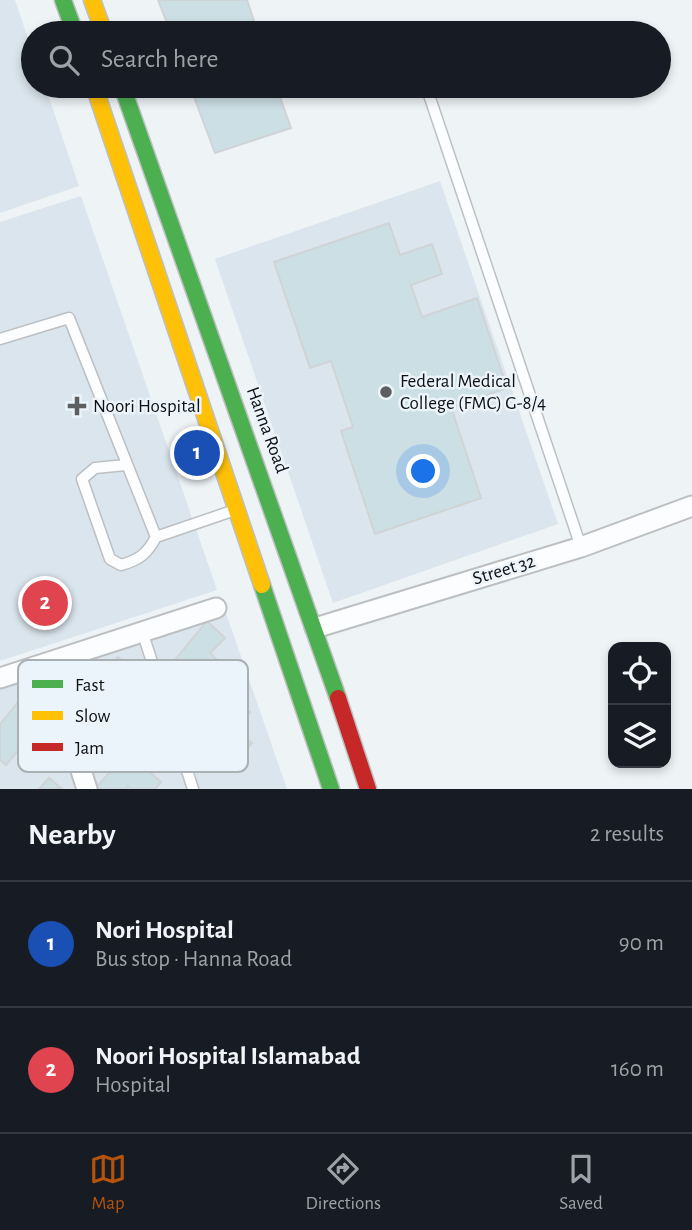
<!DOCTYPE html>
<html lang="en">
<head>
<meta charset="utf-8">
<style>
  :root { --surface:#171b24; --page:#242831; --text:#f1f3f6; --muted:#9ea1a6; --line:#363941; --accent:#b45309 }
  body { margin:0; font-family:"Alegreya Sans",sans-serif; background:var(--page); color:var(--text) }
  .controls { position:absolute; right:21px; bottom:21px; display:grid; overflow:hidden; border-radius:14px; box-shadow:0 4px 10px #0003 }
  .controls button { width:63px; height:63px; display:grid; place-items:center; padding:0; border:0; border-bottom:2px solid var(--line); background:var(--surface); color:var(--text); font:35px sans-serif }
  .you { position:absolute; left:424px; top:472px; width:24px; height:24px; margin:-18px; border:5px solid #fff; border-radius:50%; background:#1a73e8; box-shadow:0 0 0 10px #1a73e833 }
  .badge { display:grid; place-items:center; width:46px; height:46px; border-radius:50%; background:var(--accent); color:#fff; font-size:23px; font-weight:700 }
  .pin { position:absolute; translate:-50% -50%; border:4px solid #fff; box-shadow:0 2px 7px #0006 }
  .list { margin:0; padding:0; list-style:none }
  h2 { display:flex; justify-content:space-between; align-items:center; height:91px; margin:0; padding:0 28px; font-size:30px }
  h2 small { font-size:23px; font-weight:400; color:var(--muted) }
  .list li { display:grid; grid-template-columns:46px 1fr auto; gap:21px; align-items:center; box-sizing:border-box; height:126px; padding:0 28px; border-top:2px solid var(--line) }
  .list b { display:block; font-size:26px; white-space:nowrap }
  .list p { margin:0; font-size:23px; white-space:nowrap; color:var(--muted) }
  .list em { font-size:23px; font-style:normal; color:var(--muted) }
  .icon { flex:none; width:38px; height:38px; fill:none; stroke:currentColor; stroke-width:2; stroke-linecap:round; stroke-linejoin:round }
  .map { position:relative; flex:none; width:692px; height:789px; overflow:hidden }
  .search { position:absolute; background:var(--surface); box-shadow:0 4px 10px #0003; left:21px; right:21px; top:21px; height:77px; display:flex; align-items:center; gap:18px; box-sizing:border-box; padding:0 24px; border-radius:38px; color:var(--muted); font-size:26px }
  .sheet { height:343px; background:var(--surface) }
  nav { display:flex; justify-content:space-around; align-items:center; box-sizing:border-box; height:98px; border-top:2px solid var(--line); background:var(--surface); font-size:19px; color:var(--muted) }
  nav a { display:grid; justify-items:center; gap:4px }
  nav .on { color:var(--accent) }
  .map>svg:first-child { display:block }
  .built { fill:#dbe5ed }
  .building { fill:#ccdfe5; stroke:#d0d4d6; stroke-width:2 }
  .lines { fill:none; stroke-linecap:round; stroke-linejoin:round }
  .lane-casing { stroke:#bdc0c3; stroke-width:13 }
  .street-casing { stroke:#bdc0c3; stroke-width:23 }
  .fast-casing { stroke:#bdc0c3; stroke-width:19 }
  .slow-casing { stroke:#bdc0c3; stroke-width:19 }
  .jam-casing { stroke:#bdc0c3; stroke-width:19 }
  .lane { stroke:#fcfdfe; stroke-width:10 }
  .street { stroke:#fcfdfe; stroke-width:19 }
  .fast { stroke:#4caf50; stroke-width:16 }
  .slow { stroke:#ffc107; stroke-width:16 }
  .jam { stroke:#c62828; stroke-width:16 }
  .poi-dot { fill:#5c5f62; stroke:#ebf4fa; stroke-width:2.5 }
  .labels { text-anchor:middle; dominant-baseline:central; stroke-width:5; stroke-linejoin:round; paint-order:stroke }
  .poi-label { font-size:19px; fill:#0e1012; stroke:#ebf4fa; text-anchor:start }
  .street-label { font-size:19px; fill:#0e1012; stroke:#ebf4fa }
  .key { fill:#ebf4fa; stroke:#a9b0b4; stroke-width:2 }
  .key-label { font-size:19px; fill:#0e1012 }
</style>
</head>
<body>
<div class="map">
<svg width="692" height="789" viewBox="0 0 692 789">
  <rect width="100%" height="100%" fill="#eef3f6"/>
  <!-- built -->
  <path class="built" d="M0 0H15L33 53V86H45L79 186 0 213Z
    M440 181 558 524 333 603 215 259Z
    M81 196 217 590 0 661V222Z
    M220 596 287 789H0V667Z"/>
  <!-- building -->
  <path class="building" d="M158 0H247L258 33H171Z
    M190 86H276L291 128 215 153Z
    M389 223 400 255 432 244 442 274 411 285 422 317 477 298 507 388 451 407 481 498 375 534 341 431 353 427 331 361 310 368 274 262Z
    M207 621 225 638 210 653 227 670 210 689 195 673 182 691 161 677Z
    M118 657 135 672 120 688 137 703 120 722 105 708 88 726 71 710Z
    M233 697 250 712 235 729 252 743 235 762 219 748 203 766 186 750Z
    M21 699 45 719 6 765 0 760V724Z
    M142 735 159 750 144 767 161 782 155 789H131L128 786 126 789H95Z
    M49 778 62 789H39Z"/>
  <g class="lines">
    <defs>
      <path id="lane" d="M426 86 581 547
        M0 339 69 318 156 537
        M126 465 95 468 82 479 110 559 121 565C139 560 147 554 156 537L235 510
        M142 631 193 789"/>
      <path id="street" d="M315 628 581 547 692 506
        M46 663 87 789
        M0 678 216 608"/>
      <path id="fast" d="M63 0 75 33
        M122 86 338 698
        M262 585 331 789"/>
      <path id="slow" d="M92 0 104 33
        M94 86 262 585"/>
      <path id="jam" d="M338 698 368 789"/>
    </defs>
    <!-- lane casing -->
    <use href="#lane" class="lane-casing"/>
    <!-- street casing -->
    <use href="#street" class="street-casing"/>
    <!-- fast casing -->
    <use href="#fast" class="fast-casing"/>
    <!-- slow casing -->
    <use href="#slow" class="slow-casing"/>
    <!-- jam casing -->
    <use href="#jam" class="jam-casing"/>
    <!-- lane -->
    <use href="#lane" class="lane"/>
    <!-- street -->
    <use href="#street" class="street"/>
    <!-- fast -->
    <use href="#fast" class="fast"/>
    <!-- slow -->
    <use href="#slow" class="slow"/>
    <!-- jam -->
    <use href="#jam" class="jam"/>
  </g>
  <!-- markers -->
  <g class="poi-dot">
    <circle cx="386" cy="392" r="7"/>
    <path d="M73.5 395.5h7v7h7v7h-7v7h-7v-7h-7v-7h7z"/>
  </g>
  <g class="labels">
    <!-- poi labels -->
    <g class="poi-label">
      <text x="400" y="381">Federal Medical<tspan x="400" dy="22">College (FMC) G-8/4</tspan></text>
      <text x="93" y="406">Noori Hospital</text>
    </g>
    <!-- street labels -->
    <g class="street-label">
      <text transform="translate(267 430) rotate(70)">Hanna Road</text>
      <text transform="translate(504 570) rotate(-17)">Street 32</text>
    </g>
  </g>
  <!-- legend -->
  <rect x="18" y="660" width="230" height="112" rx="10" class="key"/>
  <rect x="32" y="680" width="31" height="8" fill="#4caf50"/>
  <rect x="32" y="711" width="31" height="9" fill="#ffc107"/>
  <rect x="32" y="743" width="31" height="8" fill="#c62828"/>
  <g class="key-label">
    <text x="75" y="691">Fast</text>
    <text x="75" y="722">Slow</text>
    <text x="75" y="754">Jam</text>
  </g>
</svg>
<div class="controls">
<button><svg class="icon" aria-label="locate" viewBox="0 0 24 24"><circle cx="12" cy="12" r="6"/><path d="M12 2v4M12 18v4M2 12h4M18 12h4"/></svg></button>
<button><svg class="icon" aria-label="layers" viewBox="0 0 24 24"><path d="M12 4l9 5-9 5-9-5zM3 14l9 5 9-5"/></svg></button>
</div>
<div class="you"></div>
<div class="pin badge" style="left:197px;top:453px;background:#1a4fb4">1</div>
<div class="pin badge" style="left:45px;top:603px;background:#e0444e">2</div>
<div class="search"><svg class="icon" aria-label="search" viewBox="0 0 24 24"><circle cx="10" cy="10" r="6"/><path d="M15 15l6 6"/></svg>Search here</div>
</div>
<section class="sheet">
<h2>Nearby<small>2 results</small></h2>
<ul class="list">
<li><span class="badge" style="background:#1a4fb4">1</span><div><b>Nori Hospital</b><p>Bus stop · Hanna Road</p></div><em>90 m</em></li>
<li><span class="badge" style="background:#e0444e">2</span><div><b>Noori Hospital Islamabad</b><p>Hospital</p></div><em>160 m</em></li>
</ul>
</section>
<nav>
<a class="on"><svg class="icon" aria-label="map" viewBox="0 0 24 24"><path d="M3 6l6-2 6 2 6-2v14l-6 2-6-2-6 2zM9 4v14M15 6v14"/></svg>Map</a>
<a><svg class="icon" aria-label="directions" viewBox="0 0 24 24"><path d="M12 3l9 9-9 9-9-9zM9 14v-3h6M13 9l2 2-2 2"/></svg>Directions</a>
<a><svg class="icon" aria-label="saved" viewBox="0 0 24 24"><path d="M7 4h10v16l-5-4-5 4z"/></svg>Saved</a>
</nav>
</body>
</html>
